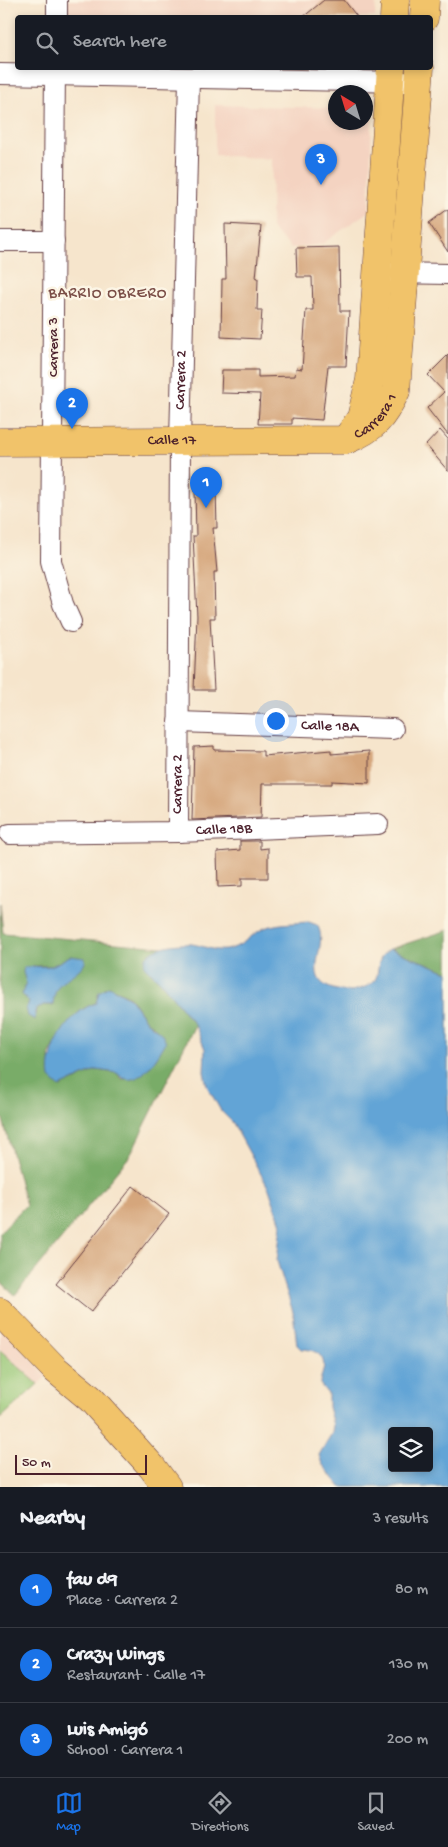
<!DOCTYPE html>
<html lang="en">
<head>
<meta charset="utf-8">
<style>
  :root { --surface:#171b24; --page:#20242c; --text:#f1f3f6; --muted:#9ea1a6; --line:#363941; --accent:#1a73e8 }
  body { margin:0; font-family:"Gochi Hand",sans-serif; background:var(--page); color:var(--text) }
  .controls { position:absolute; right:15px; bottom:15px; display:grid; overflow:hidden; border-radius:5px; box-shadow:0 2px 8px #0003 }
  .controls button { width:45px; height:45px; display:grid; place-items:center; padding:0; border:0; border-bottom:1px solid var(--line); background:var(--surface); color:var(--text); font:25px sans-serif }
  .compass { position:absolute; left:328px; top:85px; width:45px; height:45px; border-radius:50%; background:var(--surface); box-shadow:0 2px 8px #0003; rotate:322deg }
  .scale { position:absolute; left:15px; bottom:12px; width:132px; box-sizing:border-box; padding-left:5px; border:2px solid #4a1f2b; border-top:0; font-size:14px; line-height:18px; white-space:nowrap; color:#4a1f2b; -webkit-text-stroke:4px #fcf5e5; paint-order:stroke }
  .you { position:absolute; left:275px; top:720px; width:18px; height:18px; margin:-12px; border:4px solid #fff; border-radius:50%; background:#1a73e8; box-shadow:0 0 0 8px #1a73e833 }
  .badge { display:grid; place-items:center; width:32px; height:32px; border-radius:50%; background:var(--accent); color:#fff; font-size:16px; font-weight:700 }
  .pin { position:absolute; translate:-50% -41px; filter:drop-shadow(0 1px 2px #0008) }
  .pin::after { content:''; position:absolute; top:26px; width:18px; height:15px; background:inherit; clip-path:polygon(0 0,100% 0,50% 100%) }
  .list { margin:0; padding:0; list-style:none }
  h2 { display:flex; justify-content:space-between; align-items:center; height:65px; margin:0; padding:0 20px; font-size:21px }
  h2 small { font-size:16px; font-weight:400; color:var(--muted) }
  .list li { display:grid; grid-template-columns:32px 1fr auto; gap:15px; align-items:center; box-sizing:border-box; height:75px; padding:0 20px; border-top:1px solid var(--line) }
  .list b { display:block; font-size:19px; white-space:nowrap }
  .list p { margin:0; font-size:16px; white-space:nowrap; color:var(--muted) }
  .list em { font-size:16px; font-style:normal; color:var(--muted) }
  .icon { flex:none; width:28px; height:28px; fill:none; stroke:currentColor; stroke-width:2; stroke-linecap:round; stroke-linejoin:round }
  .map { position:relative; flex:none; width:448px; height:1487px; overflow:hidden }
  .search { position:absolute; background:var(--surface); box-shadow:0 2px 8px #0003; left:15px; right:15px; top:15px; height:55px; display:flex; align-items:center; gap:12px; box-sizing:border-box; padding:0 18px; border-radius:5px; color:var(--muted); font-size:19px }
  .sheet { height:290px; background:var(--surface) }
  nav { display:flex; justify-content:space-around; align-items:center; box-sizing:border-box; height:70px; border-top:1px solid var(--line); background:var(--surface); font-size:14px; color:var(--muted) }
  nav a { display:grid; justify-items:center; gap:2px }
  nav .on { color:var(--accent) }
  .map>svg:first-child { display:block }
  .built { fill:#f4d3c1 }
  .green { fill:#97c776; stroke:#707350 }
  .forest { fill:#79ac67; stroke:#626649; fill-rule:evenodd }
  .water { fill:#62a4d6; stroke:#566280; fill-rule:evenodd }
  .building { fill:#d5a67c }
  .lines { fill:none; stroke-linecap:round; stroke-linejoin:round }
  .minor-casing { stroke:#643d43; stroke-width:22 }
  .trunk-casing { stroke:#643d43; stroke-width:29 }
  .minor { stroke:#fff; stroke-width:20 }
  .trunk { stroke:#f1c36a; stroke-width:28 }
  .labels { text-anchor:middle; dominant-baseline:central; stroke-width:5; stroke-linejoin:round; paint-order:stroke }
  .street-label { font-size:15px; fill:#4a1f2b; stroke:#fcf5e5 }
  .neighbourhood-label { font-size:16px; letter-spacing:1px; fill:#7b4e47; stroke:#fcf5e5 }
</style>
</head>
<body>
<div class="map">
<svg width="448" height="1487" viewBox="0 0 448 1487">
  <rect width="100%" height="100%" fill="#fcf5e5"/>
  <filter id="ink" filterUnits="userSpaceOnUse"><feTurbulence type="fractalNoise" baseFrequency=".02" numOctaves="2"/><feDisplacementMap in="SourceGraphic" scale="10" xChannelSelector="R" yChannelSelector="G"/><feConvolveMatrix kernelMatrix="1 2 1 2 8 2 1 2 1" color-interpolation-filters="sRGB"/></filter>
  <filter id="wash" filterUnits="userSpaceOnUse"><feTurbulence type="fractalNoise" baseFrequency=".0096" numOctaves="4" result="noise"/><feDisplacementMap in="SourceGraphic" scale="20" xChannelSelector="R" yChannelSelector="G"/><feGaussianBlur stdDeviation="1.12" result="paint"/><feColorMatrix in="noise" values="0 0 0 0 0 0 0 0 0 0 0 0 0 0 0 0 0 1.4 0 .05"/><feComposite in="paint" operator="in"/></filter>
  <g filter="url(#wash)">
    <rect width="100%" height="100%" fill="#f6e5cc"/>
    <!-- built -->
    <path class="built" d="M68 0H376L375 17 67 18Z
      M215 105 335 108 336 122H366V111L372 112 369 211 322 244 291 248 271 228 272 159 215 155Z
      M0 1326 47 1376 0 1419Z"/>
    <!-- green -->
    <path class="green" d="M0 1350 38 1384 0 1419Z"/>
    <!-- forest -->
    <path class="forest" d="M0 903 3 933 162 947 147 956 144 966 160 981 195 1025 129 1157 15 1295 0 1281V1232L26 1205 0 1109ZM70 956 74 957 64 981 54 990 53 1005H43L35 1011V1019L26 1008 29 1002 22 994 32 966H52ZM109 986 130 997 146 1021 154 1026 165 1042 155 1060 136 1078 122 1079 117 1073 96 1070 60 1087 49 1056C60 1035 72 1010 96 1003L99 992Z
      M448 930V972L390 949Z"/>
    <!-- water -->
    <path class="water" d="M309 922 317 925C331 945 297 981 337 990 348 993 361 990 371 984 383 976 372 959 390 949L448 972V1487H341L322 1464 319 1455 332 1433 333 1425 328 1407V1394L320 1384C320 1378 322 1376 323 1371 327 1355 314 1349 301 1349L297 1345 293 1312 277 1261 281 1224 269 1189 233 1123 221 1111 207 1086 204 1072 205 1049 195 1025 160 981 144 966C143 946 177 943 192 944 205 946 217 953 230 949 245 945 255 930 270 926 282 923 297 923 309 922ZM392 1431H429V1468H392Z
      M70 956 85 958V963C70 982 55 977 53 1005H43L35 1011V1020L28 1016 26 1008 29 1002 22 994 26 982 23 972 24 967 52 966Z
      M109 986 130 998 146 1021 161 1033 166 1042C157 1058 136 1094 117 1073L96 1070 60 1087 50 1078C45 1051 69 1011 96 1003L99 992Z"/>
    <g id="blocks">
      <!-- building -->
      <path class="building" d="M324 0H344L358 18H302Z
        M448 209V252L429 223Z
        M225 224 261 226 256 278H258L257 310H262L260 339 221 337 222 279H226Z
        M339 247 340 311H349L346 366H328L322 420 292 418V424H258L260 394 221 393 222 370H258V377L295 376 296 368 302 369 306 310H313L312 277H297L296 248Z
        M448 355V435L427 408 444 392 428 375Z
        M440 430 448 439V471L426 445Z
        M216 488 217 528H213L217 572H214L215 618H210L214 690H194L197 616 193 536H196L195 489Z
        M214 746V750L263 751V756L331 750V754L369 751V783L332 781V784H262L261 817 192 820 194 747Z
        M240 841H260V849L268 848V878H242V886L218 887 217 852 240 850Z
        M133 1186 169 1214 91 1312 56 1284Z"/>
    </g>
  </g>
  <g filter="url(#ink)">
    <use href="#blocks" fill-opacity="0" stroke="#643d43" stroke-width="1"/>
    <g class="lines">
      <defs>
        <g id="minor">
          <path d="M57 18V0"/>
          <path d="M55 68 51 561 63 604 71 622"/>
          <path d="M0 74 404 82"/>
          <path d="M0 241H54"/>
          <path d="M392 273 448 274"/>
          <path id="s1" d="M178 722 393 729"/>
          <path id="s2" d="M178 832 180 441 189 79"/>
          <path id="s3" d="M10 834 178 832 378 824"/>
        </g>
        <g id="trunk">
          <path d="M394 18 395 0"/>
          <path d="M424 18 425 0"/>
          <path d="M346 440 361 418 370 380 391 68"/>
          <path id="s4" d="M0 442 346 440C375 429 383 417 396 391L420 68"/>
          <path d="M0 1312 55 1369 91 1399 152 1467 167 1487"/>
        </g>
      </defs>
      <!-- minor casing -->
      <use href="#minor" class="minor-casing"/>
      <!-- trunk casing -->
      <use href="#trunk" class="trunk-casing"/>
      <!-- minor -->
      <use href="#minor" class="minor"/>
      <!-- trunk -->
      <use href="#trunk" class="trunk"/>
    </g>
  </g>
  <g class="labels">
    <!-- street labels -->
    <g class="street-label">
      <text transform="translate(54 347) rotate(-90)">Carrera 3</text>
      <text stroke="none"><textPath href="#s2" startOffset="452">Carrera 2</textPath></text>
      <text stroke="none"><textPath href="#s4" startOffset="385">Carrera 1</textPath></text>
      <text stroke="none"><textPath href="#s4" startOffset="172">Calle 17</textPath></text>
      <text stroke="none"><textPath href="#s1" startOffset="152">Calle 18A</textPath></text>
      <text stroke="none"><textPath href="#s2" startOffset="48">Carrera 2</textPath></text>
      <text stroke="none"><textPath href="#s3" startOffset="214">Calle 18B</textPath></text>
    </g>
    <!-- neighbourhood labels -->
    <g class="neighbourhood-label">
      <text x="108" y="294">BARRIO OBRERO</text>
    </g>
  </g>
</svg>
<div class="controls">
<button><svg class="icon" aria-label="layers" viewBox="0 0 24 24"><path d="M12 4l9 5-9 5-9-5zM3 14l9 5 9-5"/></svg></button>
</div>
<svg class="compass" viewBox="-18 -18 36 36"><path d="M0-13l5 13h-10z" fill="#e53935"/><path d="M0 13l5-13h-10z" fill="#9ea1a6"/></svg>
<div class="scale">50 m</div>
<div class="you"></div>
<div class="pin badge" style="left:206px;top:508px">1</div>
<div class="pin badge" style="left:72px;top:429px">2</div>
<div class="pin badge" style="left:321px;top:185px">3</div>
<div class="search"><svg class="icon" aria-label="search" viewBox="0 0 24 24"><circle cx="10" cy="10" r="6"/><path d="M15 15l6 6"/></svg>Search here</div>
</div>
<section class="sheet">
<h2>Nearby<small>3 results</small></h2>
<ul class="list">
<li><span class="badge">1</span><div><b>fau d9</b><p>Place · Carrera 2</p></div><em>80 m</em></li>
<li><span class="badge">2</span><div><b>Crazy Wings</b><p>Restaurant · Calle 17</p></div><em>130 m</em></li>
<li><span class="badge">3</span><div><b>Luis Amigó</b><p>School · Carrera 1</p></div><em>200 m</em></li>
</ul>
</section>
<nav>
<a class="on"><svg class="icon" aria-label="map" viewBox="0 0 24 24"><path d="M3 6l6-2 6 2 6-2v14l-6 2-6-2-6 2zM9 4v14M15 6v14"/></svg>Map</a>
<a><svg class="icon" aria-label="directions" viewBox="0 0 24 24"><path d="M12 3l9 9-9 9-9-9zM9 14v-3h6M13 9l2 2-2 2"/></svg>Directions</a>
<a><svg class="icon" aria-label="saved" viewBox="0 0 24 24"><path d="M7 4h10v16l-5-4-5 4z"/></svg>Saved</a>
</nav>
</body>
</html>
